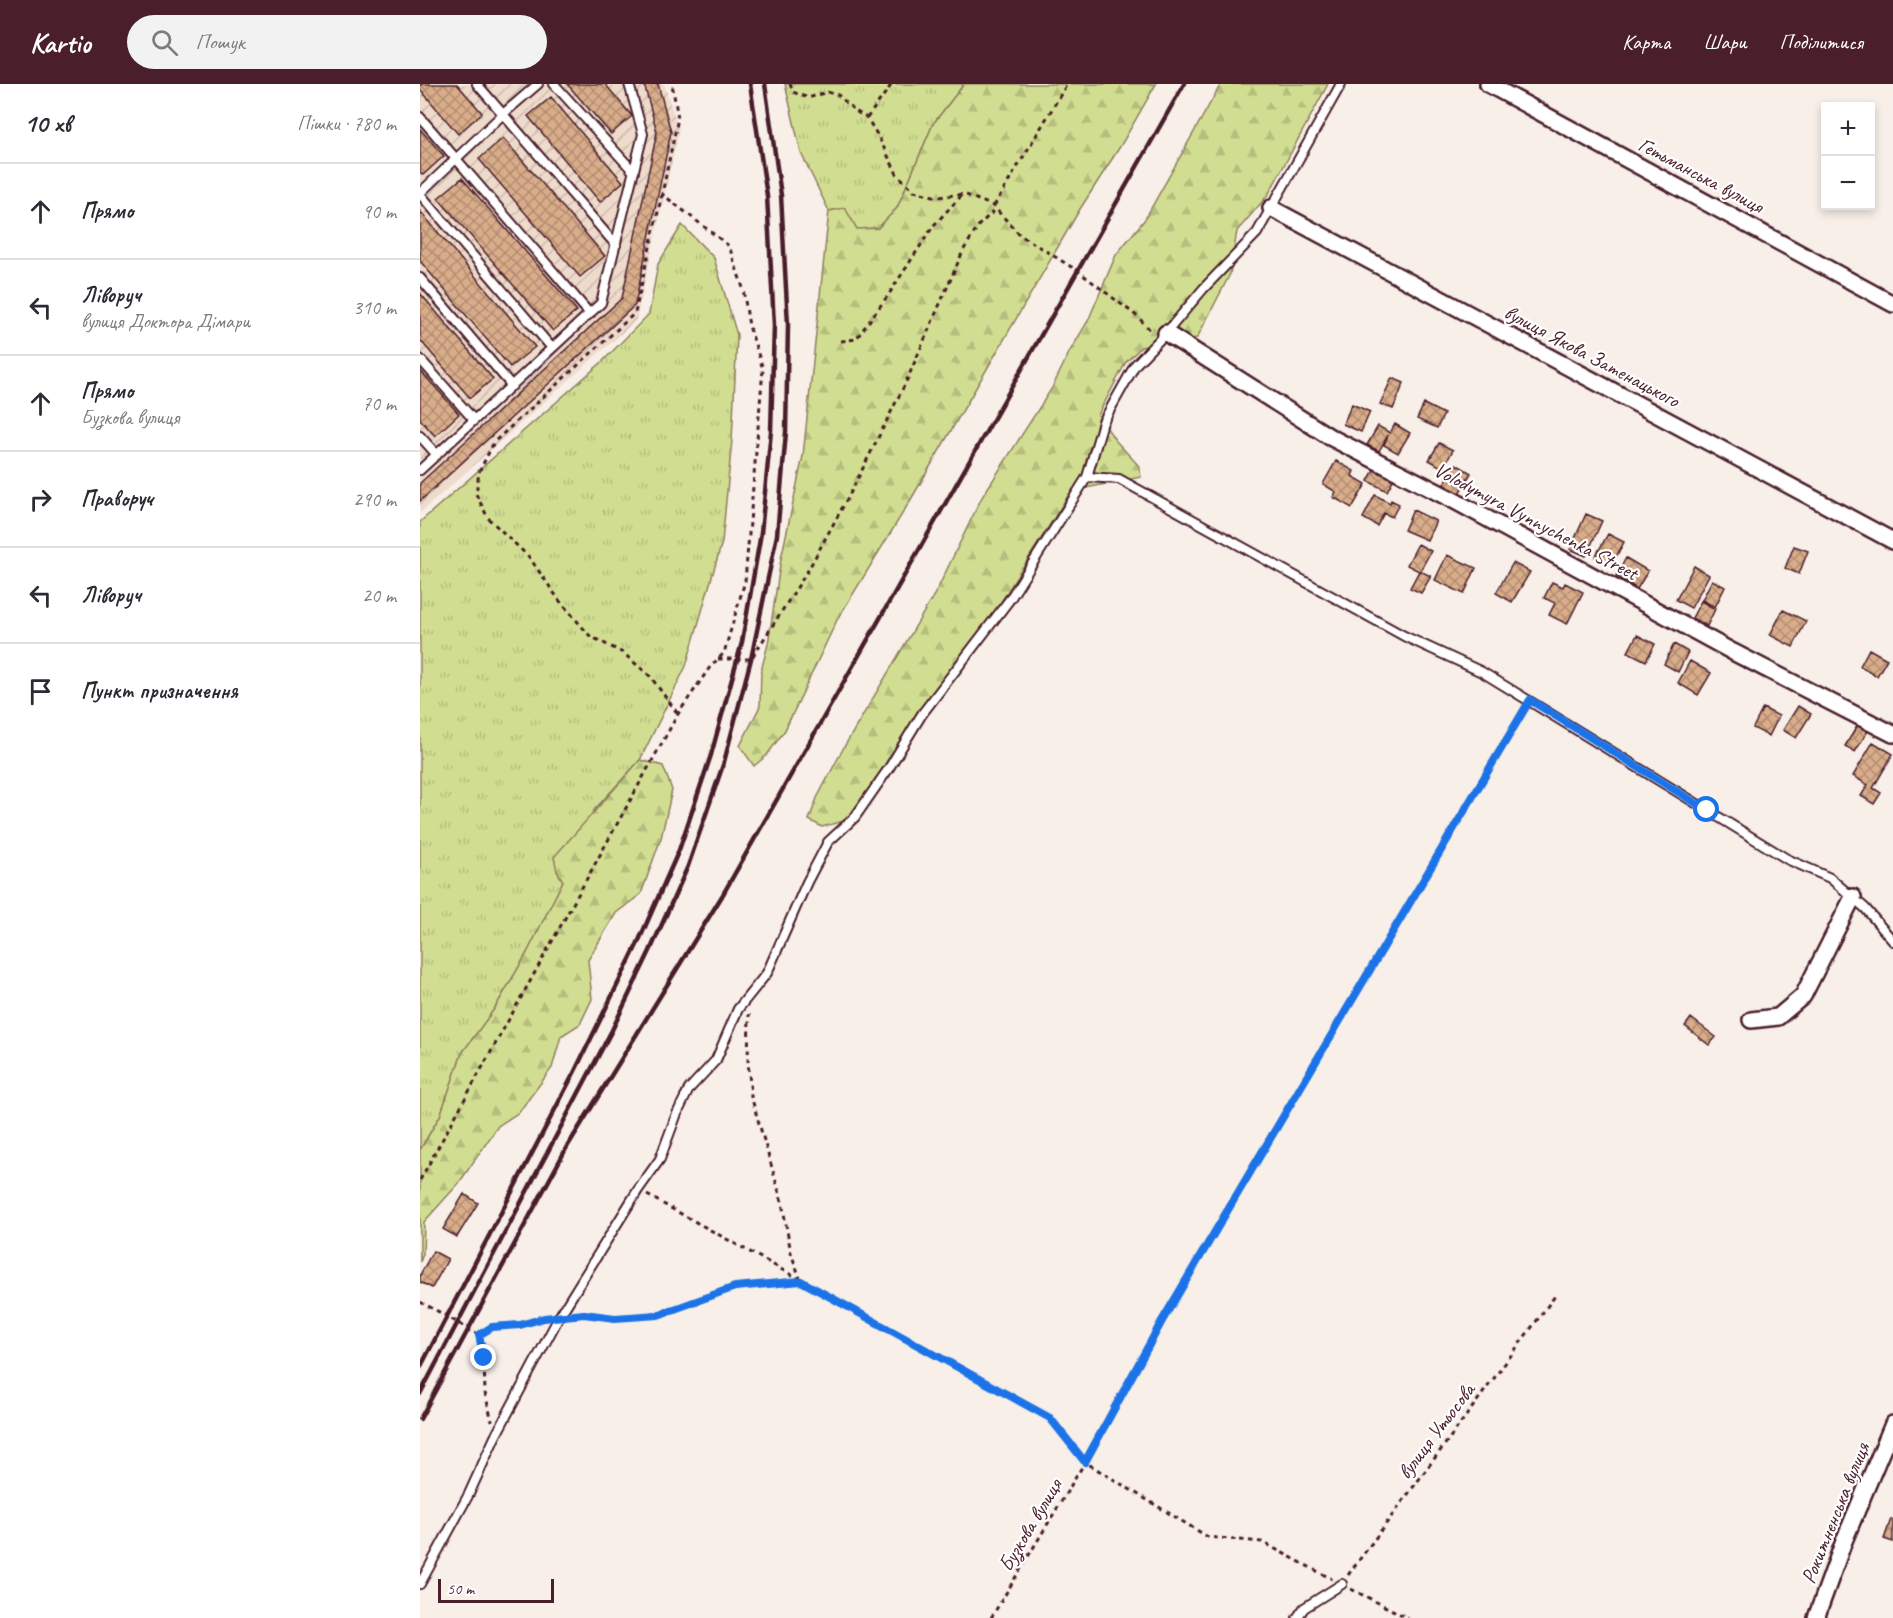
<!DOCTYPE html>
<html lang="uk">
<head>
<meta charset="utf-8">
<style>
  :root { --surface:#fff; --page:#f2f2f3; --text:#2b2b33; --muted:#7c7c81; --line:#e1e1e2; --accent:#4a1f2b }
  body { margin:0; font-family:Caveat,sans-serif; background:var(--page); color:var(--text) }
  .controls { position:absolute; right:18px; top:18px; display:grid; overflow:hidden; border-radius:0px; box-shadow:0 3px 9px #0003 }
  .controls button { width:54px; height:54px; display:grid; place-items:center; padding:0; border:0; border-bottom:2px solid var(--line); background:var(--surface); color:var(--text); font:30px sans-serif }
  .scale { position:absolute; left:18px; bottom:15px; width:116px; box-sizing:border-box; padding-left:6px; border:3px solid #4a1f2b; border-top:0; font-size:16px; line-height:21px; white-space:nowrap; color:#4a1f2b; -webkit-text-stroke:4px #fff; paint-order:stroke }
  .stop { position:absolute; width:18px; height:18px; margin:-14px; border:4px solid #1a73e8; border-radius:50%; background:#fff }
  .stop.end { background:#1a73e8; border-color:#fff; box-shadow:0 2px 6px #0008 }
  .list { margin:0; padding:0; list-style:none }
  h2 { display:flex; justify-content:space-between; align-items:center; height:78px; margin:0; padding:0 24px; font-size:26px }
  h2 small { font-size:20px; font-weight:400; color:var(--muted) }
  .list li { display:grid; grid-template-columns:39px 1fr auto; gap:18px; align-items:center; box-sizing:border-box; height:96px; padding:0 24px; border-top:2px solid var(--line) }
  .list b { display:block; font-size:22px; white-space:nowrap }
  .list p { margin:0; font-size:20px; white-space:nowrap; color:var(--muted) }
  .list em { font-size:20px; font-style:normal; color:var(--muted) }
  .icon { flex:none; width:33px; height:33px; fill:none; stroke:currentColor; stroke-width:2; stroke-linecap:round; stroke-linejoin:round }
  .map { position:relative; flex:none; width:1473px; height:1534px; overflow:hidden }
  header { display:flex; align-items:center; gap:36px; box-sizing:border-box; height:84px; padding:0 30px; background:var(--accent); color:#fff }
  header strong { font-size:28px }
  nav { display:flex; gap:33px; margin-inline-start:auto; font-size:21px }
  .search { width:420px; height:54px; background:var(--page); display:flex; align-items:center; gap:15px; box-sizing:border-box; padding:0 21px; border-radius:33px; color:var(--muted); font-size:22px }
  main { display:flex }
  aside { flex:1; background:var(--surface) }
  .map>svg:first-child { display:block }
  .industrial { fill:url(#industrial-furrows) }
  .grass { fill:url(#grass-tufts); stroke:#8e7e5e; stroke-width:1.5 }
  .forest { fill:url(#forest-firs); stroke:#8e7e5e; stroke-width:1.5 }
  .building { fill:url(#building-cross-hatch); stroke:#4a1f2b; stroke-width:1.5 }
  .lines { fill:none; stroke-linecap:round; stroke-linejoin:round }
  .service-casing { stroke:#4a1f2b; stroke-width:12 }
  .minor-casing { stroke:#4a1f2b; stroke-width:20 }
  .path { stroke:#4a1f2b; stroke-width:3; stroke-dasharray:4.5 4.5; stroke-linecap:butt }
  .service { stroke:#fff; stroke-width:8 }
  .minor { stroke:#fff; stroke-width:15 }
  .rail { stroke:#4a1f2b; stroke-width:4.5 }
  .route { stroke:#1a73e8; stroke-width:8 }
  .labels { text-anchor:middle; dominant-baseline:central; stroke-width:4.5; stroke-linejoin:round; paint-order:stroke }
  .street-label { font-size:21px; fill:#4a1f2b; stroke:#fff }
</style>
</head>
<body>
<header>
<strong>Kartio</strong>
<div class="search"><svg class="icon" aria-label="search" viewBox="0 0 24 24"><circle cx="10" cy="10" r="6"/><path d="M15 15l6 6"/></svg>Пошук</div>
<nav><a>Карта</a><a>Шари</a><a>Поділитися</a></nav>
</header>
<main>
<aside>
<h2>10 хв<small>Пішки · 780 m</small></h2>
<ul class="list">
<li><svg class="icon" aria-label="ahead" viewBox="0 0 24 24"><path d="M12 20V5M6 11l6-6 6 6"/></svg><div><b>Прямо</b></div><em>90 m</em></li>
<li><svg class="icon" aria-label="left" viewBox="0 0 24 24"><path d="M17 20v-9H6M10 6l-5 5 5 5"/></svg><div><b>Ліворуч</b><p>вулиця Доктора Дімари</p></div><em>310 m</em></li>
<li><svg class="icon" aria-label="ahead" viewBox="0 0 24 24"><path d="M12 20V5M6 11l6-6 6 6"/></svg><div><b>Прямо</b><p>Бузкова вулиця</p></div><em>70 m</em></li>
<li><svg class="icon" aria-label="right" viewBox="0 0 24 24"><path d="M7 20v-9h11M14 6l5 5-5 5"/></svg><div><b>Праворуч</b></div><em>290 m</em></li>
<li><svg class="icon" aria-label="left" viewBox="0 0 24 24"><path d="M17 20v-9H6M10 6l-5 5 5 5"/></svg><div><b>Ліворуч</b></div><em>20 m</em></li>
<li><svg class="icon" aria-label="arrive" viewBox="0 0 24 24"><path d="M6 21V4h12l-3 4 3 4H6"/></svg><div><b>Пункт призначення</b></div></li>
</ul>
</aside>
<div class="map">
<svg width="1473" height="1534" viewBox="0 0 1473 1534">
  <defs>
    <pattern id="industrial-furrows" width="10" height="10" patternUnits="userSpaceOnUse" patternTransform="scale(1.5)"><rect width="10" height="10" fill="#eedbcc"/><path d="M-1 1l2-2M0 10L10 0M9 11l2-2" fill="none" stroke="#cebcaf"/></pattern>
    <pattern id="grass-tufts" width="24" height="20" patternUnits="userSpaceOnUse" patternTransform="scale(1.5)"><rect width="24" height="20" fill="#d1de91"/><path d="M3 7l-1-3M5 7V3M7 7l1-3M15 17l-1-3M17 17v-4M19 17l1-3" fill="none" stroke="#b5be7d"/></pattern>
    <pattern id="forest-firs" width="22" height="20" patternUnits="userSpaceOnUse" patternTransform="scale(1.5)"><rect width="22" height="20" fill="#d1de91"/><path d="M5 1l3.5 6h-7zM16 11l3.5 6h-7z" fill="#b5be7d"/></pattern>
    <pattern id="building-cross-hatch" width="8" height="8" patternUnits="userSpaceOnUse" patternTransform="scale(1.5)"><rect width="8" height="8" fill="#d9ad8a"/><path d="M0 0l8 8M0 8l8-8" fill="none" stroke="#b28c71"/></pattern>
  </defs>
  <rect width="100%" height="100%" fill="#f7efe8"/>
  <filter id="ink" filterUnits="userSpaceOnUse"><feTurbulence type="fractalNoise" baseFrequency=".0167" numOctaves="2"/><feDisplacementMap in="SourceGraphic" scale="12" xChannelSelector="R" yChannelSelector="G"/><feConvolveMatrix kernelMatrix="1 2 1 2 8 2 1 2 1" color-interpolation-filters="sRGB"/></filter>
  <g filter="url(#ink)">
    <!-- industrial -->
    <path class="industrial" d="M0 0H244L259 46 216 236 0 429Z"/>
    <!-- grass -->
    <path class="grass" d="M365 0H544L513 40 477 124 458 144 437 145 425 124 409 127 381 69Z
      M262 141 294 174 317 251 312 356 302 458 266 582 220 676 175 725 137 787 143 797 107 869 75 924 42 969 20 1032 0 1066V438L182 278 229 230 238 180Z"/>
    <!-- forest -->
    <path class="forest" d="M544 0H736L701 61 660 125 490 417 417 536 365 646 347 671 334 682 320 662 340 622 341 587 348 560 361 475 383 372 409 127 425 124 437 145 458 144 477 124 513 40Z
      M801 0H908L848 111 817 147 810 190 777 254 721 263 706 278 678 331 695 356 719 382 721 393 651 407 579 521 509 614 432 731 424 737 402 743 389 736 397 714 424 663 517 506 562 413 632 304 650 267 668 237 696 171 725 135Z
      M220 676 243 682 252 706 241 754 221 810 196 829 168 876 172 915 160 940 141 952 132 984 99 1028 78 1042 39 1099 4 1138 3 1170 0 1178V1066L20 1032 42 969 75 924 107 869 143 797 137 787 134 773Z"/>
    <!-- building -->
    <path class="building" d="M0 0H37L62 29 38 50 0 5Z
      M147 0H185L212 32 191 50Z
      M224 0H238L251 48 215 221 0 417V399L202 214 237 48Z
      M131 13 203 98 180 118 108 32Z
      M0 45 24 72 3 91 0 88Z
      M83 54 185 172 160 193 59 75Z
      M42 94 157 227 133 247 18 114Z
      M0 127 115 263 90 283 0 177Z
      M0 209 73 295 50 314 0 256Z
      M0 286 39 330 15 352 0 335Z
      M972 294 984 299 973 325 960 320Z
      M932 320 950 328 941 348 923 340Z
      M1004 320 1024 330 1017 344 997 335Z
      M975 340 990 349 978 369 964 361 968 351 959 367 947 361 958 342 970 349Z
      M1019 359 1033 366 1023 384 1009 376Z
      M916 377 934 387 932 392 946 400 932 424 913 413 916 408 903 400Z
      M1036 380 1051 389 1038 411 1023 402Z
      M955 384 974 394 967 407 948 397Z
      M955 411 970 419 971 416 979 420 972 433 964 429 957 442 943 434Z
      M993 426 1016 437 1007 456 984 446Z
      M1166 430 1182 437 1166 472 1150 465Z
      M1188 450 1204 458 1191 482 1175 473Z
      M998 460 1011 467 1000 487 1011 492 1001 509 990 504 999 487 987 481Z
      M1374 462 1388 467 1379 490 1365 484Z
      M1027 471 1056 484 1044 510 1015 496Z
      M1206 474 1228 487 1217 505 1196 492Z
      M1093 479 1110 488 1092 518 1076 509Z
      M1274 482 1289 491 1271 524 1256 516Z
      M1292 496 1305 503 1295 523 1282 516Z
      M1132 498 1143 503 1145 499 1163 508 1147 540 1129 531 1135 519 1124 514Z
      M1281 517 1295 525 1287 542 1272 534Z
      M1363 526 1386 537 1373 563 1350 551Z
      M1217 551 1235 560 1226 577 1208 568Z
      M1254 560 1268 568 1258 588 1244 580Z
      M1449 565 1467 575 1457 592 1440 582Z
      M1270 577 1291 589 1278 611 1258 599Z
      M1378 622 1391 630 1376 654 1363 646Z
      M1343 624 1359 632 1349 652 1333 644Z
      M1439 639 1449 645 1435 668 1425 662Z
      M1453 658 1473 670 1453 704 1461 709 1454 720 1441 712 1448 701 1433 692Z
      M1271 934 1296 953 1289 961 1265 942Z
      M44 1110 58 1119 37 1153 23 1145Z
      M13 1167 28 1175 12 1204 0 1198V1191Z
      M1471 1435 1473 1436V1458L1464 1455Z"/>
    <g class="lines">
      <defs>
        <path id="service" d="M57 0 196 161
          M134 0 214 88
          M0 33 170 230
          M0 109 83 30 118 0
          M0 110 132 264
          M0 194 92 302
          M0 275 54 336
          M0 352 17 371
          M0 386 181 219 223 50 209 0
          M667 393 699 395 984 552 1062 588 1367 775 1410 794 1445 824 1473 857
          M0 1500 49 1410 75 1353 139 1233 218 1106 240 1075 256 1032 269 1005 296 976 318 925 347 889 387 798 408 758 435 733 469 684 502 630 590 515 667 393 683 338 715 281 746 249 784 204 837 149 921 0
          M877 1534 884 1524 922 1500"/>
        <path id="minor" d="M1068 0 1473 220
          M851 124 1473 457
          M746 249 910 353 1033 416 1313 568 1473 650
          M1331 936 1358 933 1383 912 1433 813
          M1396 1534 1424 1457 1473 1340"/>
      </defs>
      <!-- service casing -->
      <use href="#service" class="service-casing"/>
      <!-- minor casing -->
      <use href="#minor" class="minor-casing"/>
      <!-- path -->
      <path class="path" d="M370 0 373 8 388 14 407 8 418 11 435 27 447 34 458 52 477 90 494 107 517 113 544 110 573 122 600 151 658 187 718 233 732 248
        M447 34 472 0
        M242 110 215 229 74 358 59 388 56 410 68 434 109 473 139 516 170 552 203 569 230 592 258 630
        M574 122 647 0
        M421 257 436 255 469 210 514 141 542 111
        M298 575H331L387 488 432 406 486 298 543 167 559 141 576 125
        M0 1096 258 630 290 583 304 569 325 497 343 285 329 242 323 204 309 162 242 110 258 34 252 0
        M227 1111 630 1334 665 1378 788 1453 842 1458 912 1495
        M0 1218C21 1228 39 1240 59 1251L64 1274 65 1309 72 1337
        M154 1231 164 1229 195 1234 238 1231 315 1203 381 1197 371 1169 362 1118 331 1012 328 978 329 930
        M59 1251 71 1243 101 1241 126 1234
        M928 1491 1135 1212
        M931 1505 988 1534
        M571 1534 665 1378 742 1237 1105 625"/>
      <!-- service -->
      <use href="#service" class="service"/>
      <!-- minor -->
      <use href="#minor" class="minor"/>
      <!-- rail -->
      <path class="rail" d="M0 1284 155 987 217 861 259 766 291 671 322 558 341 449 351 347 354 241 347 112 330 0
        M0 1310 192 946 230 867 268 782 304 678 331 575 357 451 366 348 368 241 361 111 345 0
        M0 1335 147 1063 302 812 764 0"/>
    </g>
  </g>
  <g class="lines" filter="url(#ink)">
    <!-- route -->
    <path class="route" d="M64 1274 59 1251 72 1243 100 1241 124 1234 164 1230 195 1234 238 1231 315 1203 381 1197 630 1334 665 1378 742 1237 1110 616 1287 726"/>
  </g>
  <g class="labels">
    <!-- street labels -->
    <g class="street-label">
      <text transform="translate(1281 91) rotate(28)">Гетьманська вулиця</text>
      <text transform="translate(1172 272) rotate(28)">вулиця Якова Затенацького</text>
      <text transform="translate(1116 437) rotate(28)">Volodymyra Vynnychenka Street</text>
      <text transform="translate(1016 1347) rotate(-53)">вулиця Утьосова</text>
      <text transform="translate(1415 1429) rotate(-68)">Рокитненська вулиця</text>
      <text transform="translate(610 1441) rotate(-59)">Бузкова вулиця</text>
    </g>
  </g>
</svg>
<div class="controls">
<button>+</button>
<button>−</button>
</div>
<div class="scale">50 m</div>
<div class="stop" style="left:1287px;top:726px"></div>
<div class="stop end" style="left:64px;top:1274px"></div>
</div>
</main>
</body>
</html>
